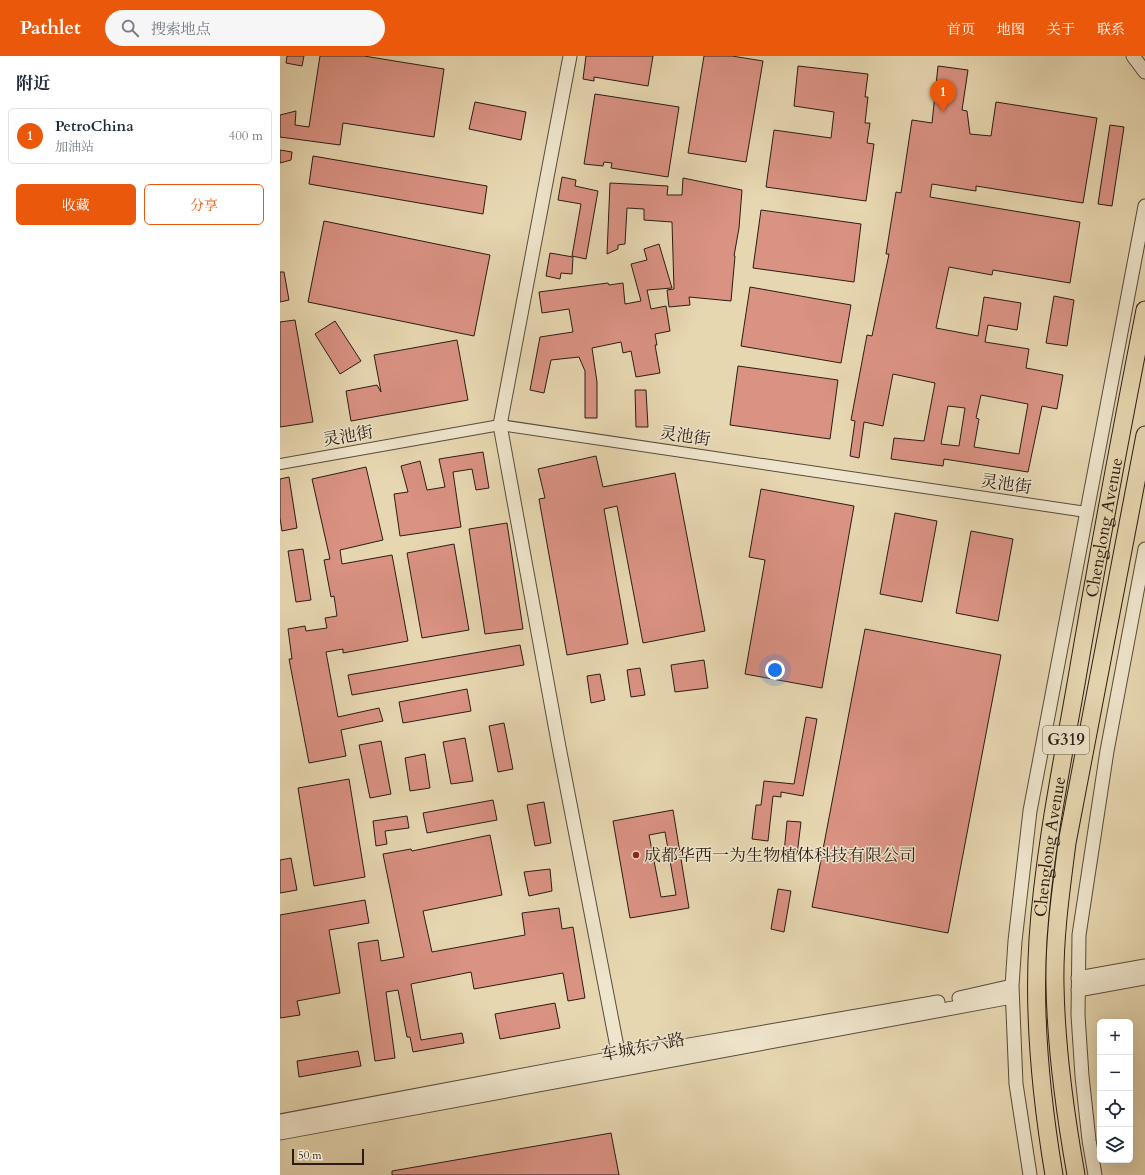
<!DOCTYPE html>
<html lang="zh">
<head>
<meta charset="utf-8">
<style>
  :root { --surface:#fff; --page:#f6f6f7; --text:#1f2937; --muted:#747a83; --line:#e0e1e3; --accent:#ea580c }
  body { margin:0; font-family:Cardo,"Noto Serif SC",serif; background:var(--page); color:var(--text) }
  .controls { position:absolute; right:12px; bottom:12px; display:grid; overflow:hidden; border-radius:6px; box-shadow:0 4px 16px #0002 }
  .controls button { width:36px; height:36px; display:grid; place-items:center; padding:0; border:0; border-bottom:1px solid var(--line); background:var(--surface); color:var(--text); font:20px sans-serif }
  .scale { position:absolute; left:12px; bottom:10px; width:72px; box-sizing:border-box; padding-left:4px; border:2px solid #291c15; border-top:0; font-size:11px; line-height:14px; white-space:nowrap; color:#291c15; -webkit-text-stroke:3px #efe5cc; paint-order:stroke }
  .you { position:absolute; left:495px; top:614px; width:14px; height:14px; margin:-10px; border:3px solid #fff; border-radius:50%; background:#1a73e8; box-shadow:0 0 0 6px #1a73e833 }
  .badge { display:grid; place-items:center; width:26px; height:26px; border-radius:50%; background:var(--accent); color:#fff; font-size:13px; font-weight:700 }
  .pin { position:absolute; translate:-50% -33px; filter:drop-shadow(0 1px 2px #0008) }
  .pin::after { content:''; position:absolute; top:21px; width:14px; height:12px; background:inherit; clip-path:polygon(0 0,100% 0,50% 100%) }
  .list { margin:0; padding:0; list-style:none }
  h2 { display:flex; justify-content:space-between; align-items:center; height:52px; margin:0; padding:0 16px; font-size:17px }
  h2 small { font-size:13px; font-weight:400; color:var(--muted) }
  .list li { display:grid; grid-template-columns:26px 1fr auto; gap:12px; align-items:center; box-sizing:border-box; height:56px; margin:0 8px 8px; padding:0 8px; border:1px solid var(--line); border-radius:6px }
  .list b { display:block; font-size:15px; white-space:nowrap }
  .list p { margin:0; font-size:13px; white-space:nowrap; color:var(--muted) }
  .list em { font-size:13px; font-style:normal; color:var(--muted) }
  .actions { display:flex; gap:8px; padding:12px 16px }
  .actions a { flex:1; padding:9px 0; border:1px solid var(--accent); border-radius:6px; text-align:center; font-size:14px; color:var(--accent) }
  .actions .main { background:var(--accent); color:#fff }
  .icon { flex:none; width:22px; height:22px; fill:none; stroke:currentColor; stroke-width:2; stroke-linecap:round; stroke-linejoin:round }
  .map { position:relative; flex:none; width:865px; height:1119px; overflow:hidden }
  header { display:flex; align-items:center; gap:24px; box-sizing:border-box; height:56px; padding:0 20px; background:var(--accent); color:#fff }
  header strong { font-size:19px }
  nav { display:flex; gap:22px; margin-inline-start:auto; font-size:14px }
  .search { width:280px; height:36px; background:var(--page); display:flex; align-items:center; gap:10px; box-sizing:border-box; padding:0 14px; border-radius:22px; color:var(--muted); font-size:15px }
  main { display:flex }
  aside { flex:1; background:var(--surface) }
  .map>svg:first-child { display:block }
  .building { fill:#da9283; stroke:#291c15; fill-rule:evenodd }
  .lines { fill:none; stroke-linecap:round; stroke-linejoin:round }
  .minor-casing { stroke:#584b3c; stroke-width:12 }
  .tertiary-casing { stroke:#584b3c; stroke-width:15 }
  .trunk-casing { stroke:#291c15; stroke-width:19 }
  .minor { stroke:#efe5cc; stroke-width:10 }
  .tertiary { stroke:#efe5cc; stroke-width:13 }
  .trunk { stroke:#e7d7b1; stroke-width:17 }
  .poi-dot { fill:#8f2418; stroke:#efe5cc; stroke-width:1.5 }
  .labels { text-anchor:middle; dominant-baseline:central; stroke-width:3; stroke-linejoin:round; paint-order:stroke }
  .shield { fill:#efe5cc; stroke:#64584c; stroke-width:1 }
  .shield-label { font-size:16px; font-weight:bold; fill:#291c15 }
  .street-label { font-size:17px; fill:#291c15; stroke:#efe5cc }
  .poi-label { font-size:17px; fill:#291c15; stroke:#efe5cc; text-anchor:start }
</style>
</head>
<body>
<header>
<strong>Pathlet</strong>
<div class="search"><svg class="icon" aria-label="search" viewBox="0 0 24 24"><circle cx="10" cy="10" r="6"/><path d="M15 15l6 6"/></svg>搜索地点</div>
<nav><a>首页</a><a>地图</a><a>关于</a><a>联系</a></nav>
</header>
<main>
<aside>
<h2>附近<small></small></h2>
<ul class="list">
<li><span class="badge">1</span><div><b>PetroChina</b><p>加油站</p></div><em>400 m</em></li>
</ul>
<div class="actions"><a class="main">收藏</a><a>分享</a></div>
</aside>
<div class="map">
<svg width="865" height="1119" viewBox="0 0 865 1119">
  <rect width="100%" height="100%" fill="#e7d7b1"/>
  <filter id="stains"><feTurbulence type="fractalNoise" baseFrequency=".005" numOctaves="4"/><feColorMatrix values="0 0 0 0 .2 0 0 0 0 .09 0 0 0 0 .02 0 0 0 .5 -.17"/></filter>
  <radialGradient id="worn" r=".72"><stop offset=".6" stop-color="#630" stop-opacity="0"/><stop offset="1" stop-color="#630" stop-opacity=".3"/></radialGradient>
  <!-- building -->
  <path class="building" d="M7 0H24L22 10 6 7Z
    M40 0H84L164 13 154 81 63 67 60 89 0 81V59L16 55 15 69 29 71Z
    M306 0H373L368 30 314 21V25L303 23Z
    M424 0H452L483 5 466 106 408 97Z
    M518 10 588 18 585 41H588L585 67H590L587 87 594 88 586 145 486 131 494 74 551 82 554 56 514 50Z
    M658 10 688 14 682 54 687 55 690 78 711 80 716 46 817 62 803 147 696 130V135L652 128 650 141 800 166 790 227 713 214 712 219 669 211 656 272 698 280 704 241 741 247 737 274 708 269 705 286 749 293 746 312 783 319 777 353 762 350 748 416 664 403 663 410 611 403 614 382 644 385 655 327 613 318 603 370 584 366 579 402 570 400 575 365 571 364 587 279 592 280 609 198H606L616 136 621 137 632 64 652 67ZM701 339 748 348 739 398 694 391 699 363 696 362ZM668 350 685 352 679 390 661 388Z
    M315 38 399 51 388 121 331 112 332 107 324 106 323 110 304 108Z
    M195 46 246 56 241 84 189 73Z
    M830 69 844 71 832 150 818 148Z
    M0 94 12 96 11 104 0 107Z
    M33 100 207 130 203 158 29 128Z
    M282 121 296 124 295 130 318 135 306 203 292 200 301 148 278 144Z
    M403 122 462 134 459 172 454 200H455L451 245 409 241 410 249 389 251 387 234 394 233 392 166 364 164V153L347 152 345 188 338 189V193L327 198 330 127 388 130 387 139H402Z
    M481 154 581 168 574 226 473 212Z
    M44 165 210 199 194 280 28 246Z
    M379 188 392 232 367 234 371 253 386 250 390 275 375 278 377 289H375L380 317 356 321 351 295 343 297 341 286 312 292 317 326V362H305V315L299 301 271 304 264 337 250 334 260 281 293 276 289 253 262 257 259 236 328 227 329 229 343 227 345 248 361 245 351 208 367 204 364 193Z
    M270 197 293 201 292 218 281 217 280 223 266 220Z
    M0 216H4L9 244 0 246Z
    M470 231 571 249 561 307 461 290Z
    M774 240 794 244 787 290 766 287Z
    M15 264 33 366 0 371V266Z
    M55 265 81 305 60 318 35 278Z
    M177 284 188 344 71 365 66 335 97 329 101 336 94 299Z
    M458 310 558 324 550 383 450 369Z
    M355 334H366L368 371H356Z
    M203 396 209 432 196 434 192 413 173 416 181 471 120 480 114 438 128 436 121 410 140 405 147 434 165 431 159 403Z
    M316 400 323 431 395 417 425 575 363 587 337 450 324 453 348 588 287 599 259 443 265 442 258 413Z
    M86 411 103 484 60 494 62 508 112 499 128 585 63 597V593L46 596 58 661 99 652 103 665 61 674 66 700 29 707 9 603H12L8 573 25 570 26 575 47 572 45 562 57 560 54 540 51 541 44 504 50 503 32 423Z
    M9 421 17 472 2 475 0 462V423Z
    M481 433 574 450 542 632 465 618 485 504 469 501Z
    M615 457 657 465 642 546 600 538Z
    M227 467 243 573 205 578 189 473Z
    M691 475 733 483 718 565 676 557Z
    M174 488 189 574 142 582 127 497Z
    M23 493 31 544 16 546 8 495Z
    M585 573 721 599 668 877 532 851Z
    M240 589 244 609 72 639 68 619Z
    M424 604 428 632 395 636 391 609Z
    M360 612 365 639 351 641 347 614Z
    M320 618 325 644 311 647 307 620Z
    M187 633 191 655 123 667 119 646Z
    M526 661 537 663 523 740 501 736V741L493 740 488 785 472 783 476 749H481L484 725 514 728Z
    M224 667 233 713 218 716 209 670Z
    M185 682 193 725 171 728 163 686Z
    M101 685 111 738 90 742 79 689Z
    M145 698 150 732 130 735 125 702Z
    M69 723 85 821 34 830 18 732Z
    M213 744 217 764 147 777 143 757Z
    M264 746 271 787 255 790 247 749Z
    M393 754 409 852 350 862 333 765ZM385 776 396 839 381 841 369 779Z
    M127 760 129 772 105 775 107 788 96 790 93 765Z
    M507 765 521 766 517 799 504 797Z
    M210 779 222 839 143 855 152 896 245 879 242 857 279 852 282 873 293 871 305 942 288 945 283 917 194 933 191 916 131 928 141 984 182 977 184 987 133 996 130 981H127L118 934 106 936 115 1002 95 1005 78 887 98 884 101 905 124 901 103 798 131 793 132 795Z
    M11 802 17 834 0 837V804Z
    M270 813 272 835 249 840 244 816Z
    M498 833 511 835 504 876 491 873Z
    M85 844 89 867 49 874 60 937 17 945 20 959 0 962V859Z
    M275 947 280 972 220 983 215 958Z
    M78 995 81 1010 19 1021 17 1005Z
    M331 1077 339 1119H112V1115Z"/>
  <g class="lines">
    <defs>
      <path id="minor" d="M0 408 220 369 806 456"/>
      <path id="tertiary" d="M290 0 220 369 279 691 339 1001
        M853 0 865 16
        M798 922 865 910
        M798 934 865 922
        M679 942 732 930
        M0 1065 339 1001 658 946
        M0 1077 732 941
        M750 1119 736 1028 732 930 735 885 750 755 865 150
        M815 1119 809 1084 802 1020 798 959 799 879 827 695 865 493"/>
      <g id="trunk">
        <path id="s1" d="M774 1119C761 1041 753 961 758 883 764 795 782 708 797 622 818 499 841 376 865 254"/>
        <path d="M796 1119C785 1057 776 993 775 929 774 882 781 834 787 787L865 379"/>
      </g>
    </defs>
    <!-- minor casing -->
    <use href="#minor" class="minor-casing"/>
    <!-- tertiary casing -->
    <use href="#tertiary" class="tertiary-casing"/>
    <!-- trunk casing -->
    <use href="#trunk" class="trunk-casing"/>
    <!-- minor -->
    <use href="#minor" class="minor"/>
    <!-- tertiary -->
    <use href="#tertiary" class="tertiary"/>
    <!-- trunk -->
    <use href="#trunk" class="trunk"/>
  </g>
  <!-- markers -->
  <circle class="poi-dot" cx="356" cy="799" r="4"/>
  <g class="labels">
    <!-- shield labels -->
    <rect class="shield" x="763" y="670" width="46" height="28" rx="3"/>
    <g class="shield-label">
      <text x="786" y="684">G319</text>
    </g>
    <!-- street labels -->
    <g class="street-label">
      <text transform="translate(68 380) rotate(-10)">灵池街</text>
      <text transform="translate(405 380) rotate(8)">灵池街</text>
      <text transform="translate(726 428) rotate(8)">灵池街</text>
      <text stroke="none"><textPath href="#s1" startOffset="654">Chenglong Avenue</textPath></text>
      <text stroke="none"><textPath href="#s1" startOffset="330">Chenglong Avenue</textPath></text>
      <text transform="translate(363 991) rotate(-11)">车城东六路</text>
    </g>
    <!-- poi labels -->
    <g class="poi-label">
      <text x="364" y="799">成都华西一为生物植体科技有限公司</text>
    </g>
  </g>
  <rect width="100%" height="100%" filter="url(#stains)"/>
  <rect width="100%" height="100%" fill="url(#worn)"/>
</svg>
<div class="controls">
<button>+</button>
<button>−</button>
<button><svg class="icon" aria-label="locate" viewBox="0 0 24 24"><circle cx="12" cy="12" r="6"/><path d="M12 2v4M12 18v4M2 12h4M18 12h4"/></svg></button>
<button><svg class="icon" aria-label="layers" viewBox="0 0 24 24"><path d="M12 4l9 5-9 5-9-5zM3 14l9 5 9-5"/></svg></button>
</div>
<div class="scale">50 m</div>
<div class="you"></div>
<div class="pin badge" style="left:663px;top:56px">1</div>
</div>
</main>
</body>
</html>
